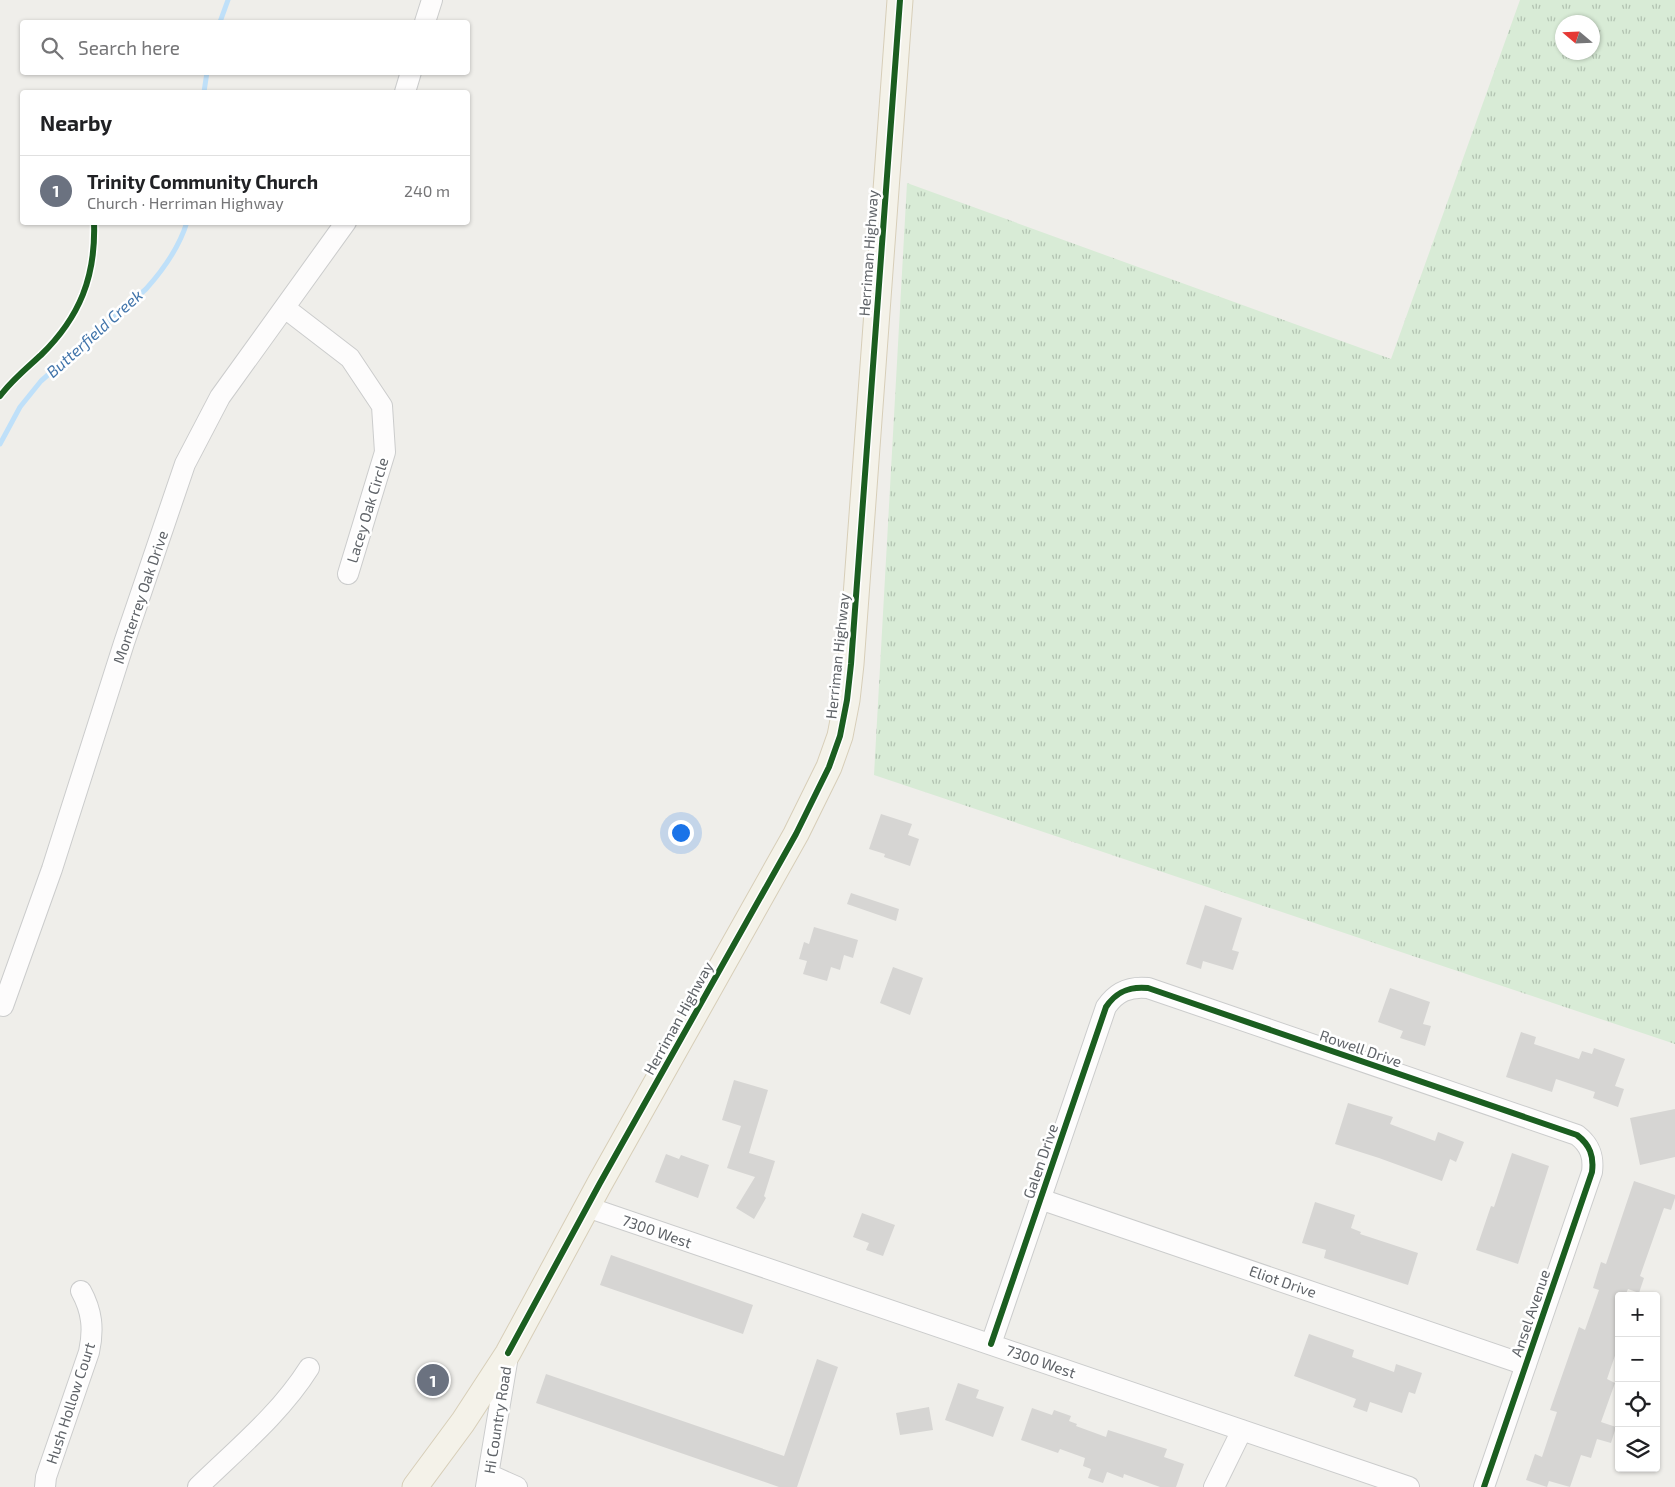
<!DOCTYPE html>
<html lang="en">
<head>
<meta charset="utf-8">
<style>
  :root { --surface:#fff; --page:#f6f6f6; --text:#202124; --muted:#757577; --line:#e0e0e0; --accent:#919496 }
  body { margin:0; font-family:"Exo 2",sans-serif; background:var(--page); color:var(--text) }
  .controls { position:absolute; right:15px; bottom:15px; display:grid; overflow:hidden; border-radius:5px; box-shadow:0 1px 4px #0004 }
  .controls button { width:45px; height:45px; display:grid; place-items:center; padding:0; border:0; border-bottom:1px solid var(--line); background:var(--surface); color:var(--text); font:25px sans-serif }
  .compass { position:absolute; left:1555px; top:15px; width:45px; height:45px; border-radius:50%; background:var(--surface); box-shadow:0 1px 4px #0004; rotate:289deg }
  .you { position:absolute; left:680px; top:832px; width:18px; height:18px; margin:-12px; border:4px solid #fff; border-radius:50%; background:#1a73e8; box-shadow:0 0 0 8px #1a73e833 }
  .badge { display:grid; place-items:center; width:32px; height:32px; border-radius:50%; background:var(--accent); color:#fff; font-size:16px; font-weight:700 }
  .pin { position:absolute; translate:-50% -50%; border:2px solid #fff; box-shadow:0 1px 5px #0006 }
  .list { margin:0; padding:0; list-style:none }
  h2 { display:flex; justify-content:space-between; align-items:center; height:65px; margin:0; padding:0 20px; font-size:21px }
  h2 small { font-size:16px; font-weight:400; color:var(--muted) }
  .list li { display:grid; grid-template-columns:32px 1fr auto; gap:15px; align-items:center; box-sizing:border-box; height:70px; padding:0 20px; border-top:1px solid var(--line) }
  .list b { display:block; font-size:19px; white-space:nowrap }
  .list p { margin:0; font-size:16px; white-space:nowrap; color:var(--muted) }
  .list em { font-size:16px; font-style:normal; color:var(--muted) }
  .icon { flex:none; width:28px; height:28px; fill:none; stroke:currentColor; stroke-width:2; stroke-linecap:round; stroke-linejoin:round }
  .map { position:relative; flex:none; width:1675px; height:1487px; overflow:hidden }
  .search { position:absolute; background:var(--surface); box-shadow:0 1px 4px #0004; left:20px; top:20px; width:450px; height:55px; display:flex; align-items:center; gap:12px; box-sizing:border-box; padding:0 18px; border-radius:5px; color:var(--muted); font-size:19px }
  .panel { position:absolute; background:var(--surface); box-shadow:0 1px 4px #0004; left:20px; top:90px; width:450px; height:135px; border-radius:5px }
  .map>svg:first-child { display:block }
  .grass { fill:url(#grass-tufts); fill-rule:evenodd }
  .lines { fill:none; stroke-linecap:round; stroke-linejoin:round }
  .stream { stroke:#bfe0f9; stroke-width:5 }
  .building { fill:#d6d5d3 }
  .minor-casing { stroke:#cbcccc; stroke-width:22 }
  .major-casing { stroke:#d7ceb8; stroke-width:27 }
  .minor { stroke:#fdfcfc; stroke-width:20 }
  .major { stroke:#f4f2e9; stroke-width:25 }
  .cycleway-casing { stroke:#fff; stroke-width:9 }
  .cycleway { stroke:#1b5e20; stroke-width:6 }
  .labels { text-anchor:middle; dominant-baseline:central; stroke-width:5; stroke-linejoin:round; paint-order:stroke }
  .street-label { font-size:15px; fill:#5f6368; stroke:#fff }
  .water-label { font-size:16px; font-style:italic; fill:#4174aa; stroke:#fff }
</style>
</head>
<body>
<div class="map">
<svg width="1675" height="1487" viewBox="0 0 1675 1487">
  <defs>
    <pattern id="grass-tufts" width="24" height="20" patternUnits="userSpaceOnUse" patternTransform="scale(1.25)"><rect width="24" height="20" fill="#d8ebd6"/><path d="M3 7l-1-3M5 7V3M7 7l1-3M15 17l-1-3M17 17v-4M19 17l1-3" fill="none" stroke="#b2c2b1"/></pattern>
  </defs>
  <rect width="100%" height="100%" fill="#efeeea"/>
  <!-- grass -->
  <path class="grass" d="M1520 0H1675V1044L874 775 907 183 1391 359ZM1562 22H1592V52H1562Z"/>
  <g class="lines">
    <!-- stream -->
    <path class="stream" d="M220 22 228 0
      M204 92 207 72
      M0 444 20 407 41 381 146 289C164 269 179 248 187 222"/>
  </g>
  <!-- building -->
  <path class="building" d="M881 814 912 824 908 835 919 839 910 866 884 857 885 854 869 849Z
    M851 893 899 909 896 921 847 904Z
    M1205 905 1242 918 1232 950 1239 952 1233 970 1203 961 1201 969 1186 964Z
    M814 927 858 940 853 958 844 955 840 970 831 967 827 981 803 974 807 961 799 959 804 942 809 944Z
    M893 967 923 978 910 1015 880 1003Z
    M1390 988 1430 1002 1423 1024 1431 1026 1425 1046 1400 1038 1403 1031 1378 1022Z
    M1521 1032 1536 1037 1534 1044 1579 1059 1582 1051 1592 1054 1594 1048 1625 1059 1615 1086 1624 1089 1618 1107 1593 1098 1595 1092 1556 1079 1552 1092 1506 1077Z
    M734 1080 768 1090 749 1153 775 1161 764 1196 766 1198 754 1219 736 1208 755 1177 727 1168 741 1126 722 1120Z
    M1348 1103 1393 1117 1390 1124 1435 1141 1438 1132 1464 1142 1456 1162 1450 1159 1442 1181 1379 1158 1335 1144Z
    M1675 1109V1157L1640 1165 1630 1118Z
    M1512 1153 1549 1166 1518 1264 1476 1250 1491 1206 1494 1207Z
    M666 1154 679 1159 681 1155 709 1165 698 1198 655 1182Z
    M1634 1181 1675 1195V1198L1671 1210 1664 1208 1640 1276 1644 1278 1639 1293 1628 1289 1625 1296H1619V1344L1607 1379 1615 1383 1601 1422 1616 1427 1611 1443 1597 1439 1591 1458 1581 1455 1570 1487 1549 1481 1547 1487 1526 1480 1535 1454 1542 1457 1557 1412 1550 1410 1579 1327 1585 1330 1599 1290 1593 1288 1601 1262 1606 1264Z
    M1315 1202 1355 1215 1351 1228 1361 1232 1360 1234 1418 1253 1408 1285 1324 1258 1326 1250 1302 1243Z
    M862 1213 895 1225 883 1256 866 1250 869 1243 853 1237Z
    M611 1255 753 1305 743 1334 600 1285Z
    M1309 1334 1354 1350 1352 1357 1394 1372 1396 1364 1422 1373 1415 1394 1409 1392 1402 1413 1370 1402 1367 1412 1353 1407 1356 1399 1294 1376Z
    M817 1359 838 1367 797 1487H779L536 1403 546 1374 784 1456Z
    M958 1383 979 1390 976 1398 1004 1407 993 1437 945 1420Z
    M929 1407 933 1430 900 1435 896 1413Z
    M1032 1408 1052 1415 1054 1410 1071 1416 1069 1421 1077 1424 1076 1426 1106 1437 1108 1430 1167 1449 1164 1457 1184 1464 1176 1487H1160L1124 1474 1123 1478 1107 1472 1103 1483 1088 1478 1091 1469 1083 1466 1085 1458 1060 1449 1058 1453 1021 1440Z"/>
  <g class="lines">
    <defs>
      <path id="minor" d="M425 22 432 0
        M405 92 411 72
        M285 308 350 358 382 406 385 452 348 574
        M3 1006 52 869 124 643 185 464 220 397 346 222
        M1040 1199 1526 1365
        M587 1207 1409 1487
        M991 1344 1106 1007C1116 992 1129 986 1148 988L1577 1135C1590 1145 1594 1156 1592 1172L1484 1487
        M488 1474 517 1487
        M45 1487 46 1477 89 1352C94 1329 92 1311 81 1291
        M198 1487C237 1449 280 1414 309 1368
        M486 1487 508 1356
        M1214 1487 1242 1430"/>
      <path id="major" d="M415 1487 463 1422 508 1353 600 1183 796 834 829 767 840 736 847 700 851 664 900 0"/>
    </defs>
    <!-- minor casing -->
    <use href="#minor" class="minor-casing"/>
    <!-- major casing -->
    <use href="#major" class="major-casing"/>
    <!-- minor -->
    <use href="#minor" class="minor"/>
    <!-- major -->
    <use href="#major" class="major"/>
    <defs>
      <path id="cycleway" d="M0 396C12 380 27 368 41 355 80 317 96 276 94 222
        M991 1344 1106 1007C1116 992 1129 986 1148 988L1577 1135C1590 1145 1594 1156 1592 1172L1484 1487
        M508 1353 600 1183 796 834 829 767 840 736 847 700 851 664 900 0"/>
    </defs>
    <!-- cycleway casing -->
    <use href="#cycleway" class="cycleway-casing"/>
    <!-- cycleway -->
    <use href="#cycleway" class="cycleway"/>
  </g>
  <g class="labels">
    <!-- street labels -->
    <g class="street-label">
      <text transform="translate(868 253) rotate(-86)">Herriman Highway</text>
      <text transform="translate(367 510) rotate(-73)">Lacey Oak Circle</text>
      <text transform="translate(140 597) rotate(-71)">Monterrey Oak Drive</text>
      <text transform="translate(837 656) rotate(-84)">Herriman Highway</text>
      <text transform="translate(678 1018) rotate(-61)">Herriman Highway</text>
      <text transform="translate(1361 1048) rotate(19)">Rowell Drive</text>
      <text transform="translate(1040 1161) rotate(-71)">Galen Drive</text>
      <text transform="translate(657 1231) rotate(19)">7300 West</text>
      <text transform="translate(1283 1281) rotate(19)">Eliot Drive</text>
      <text transform="translate(1530 1313) rotate(-71)">Ansel Avenue</text>
      <text transform="translate(1041 1361) rotate(19)">7300 West</text>
      <text transform="translate(70 1403) rotate(-72)">Hush Hollow Court</text>
      <text transform="translate(497 1420) rotate(-81)">Hi Country Road</text>
    </g>
    <!-- water labels -->
    <g class="water-label">
      <text transform="translate(94 333) rotate(-42)">Butterfield Creek</text>
    </g>
  </g>
</svg>
<div class="controls">
<button>+</button>
<button>−</button>
<button><svg class="icon" aria-label="locate" viewBox="0 0 24 24"><circle cx="12" cy="12" r="6"/><path d="M12 2v4M12 18v4M2 12h4M18 12h4"/></svg></button>
<button><svg class="icon" aria-label="layers" viewBox="0 0 24 24"><path d="M12 4l9 5-9 5-9-5zM3 14l9 5 9-5"/></svg></button>
</div>
<svg class="compass" viewBox="-18 -18 36 36"><path d="M0-13l5 13h-10z" fill="#e53935"/><path d="M0 13l5-13h-10z" fill="#757577"/></svg>
<div class="you"></div>
<div class="pin badge" style="left:433px;top:1380px;background:#6b7280">1</div>
<div class="search"><svg class="icon" aria-label="search" viewBox="0 0 24 24"><circle cx="10" cy="10" r="6"/><path d="M15 15l6 6"/></svg>Search here</div>
<section class="panel">
<h2>Nearby<small></small></h2>
<ul class="list">
<li><span class="badge" style="background:#6b7280">1</span><div><b>Trinity Community Church</b><p>Church · Herriman Highway</p></div><em>240 m</em></li>
</ul>
</section>
</div>
</body>
</html>
